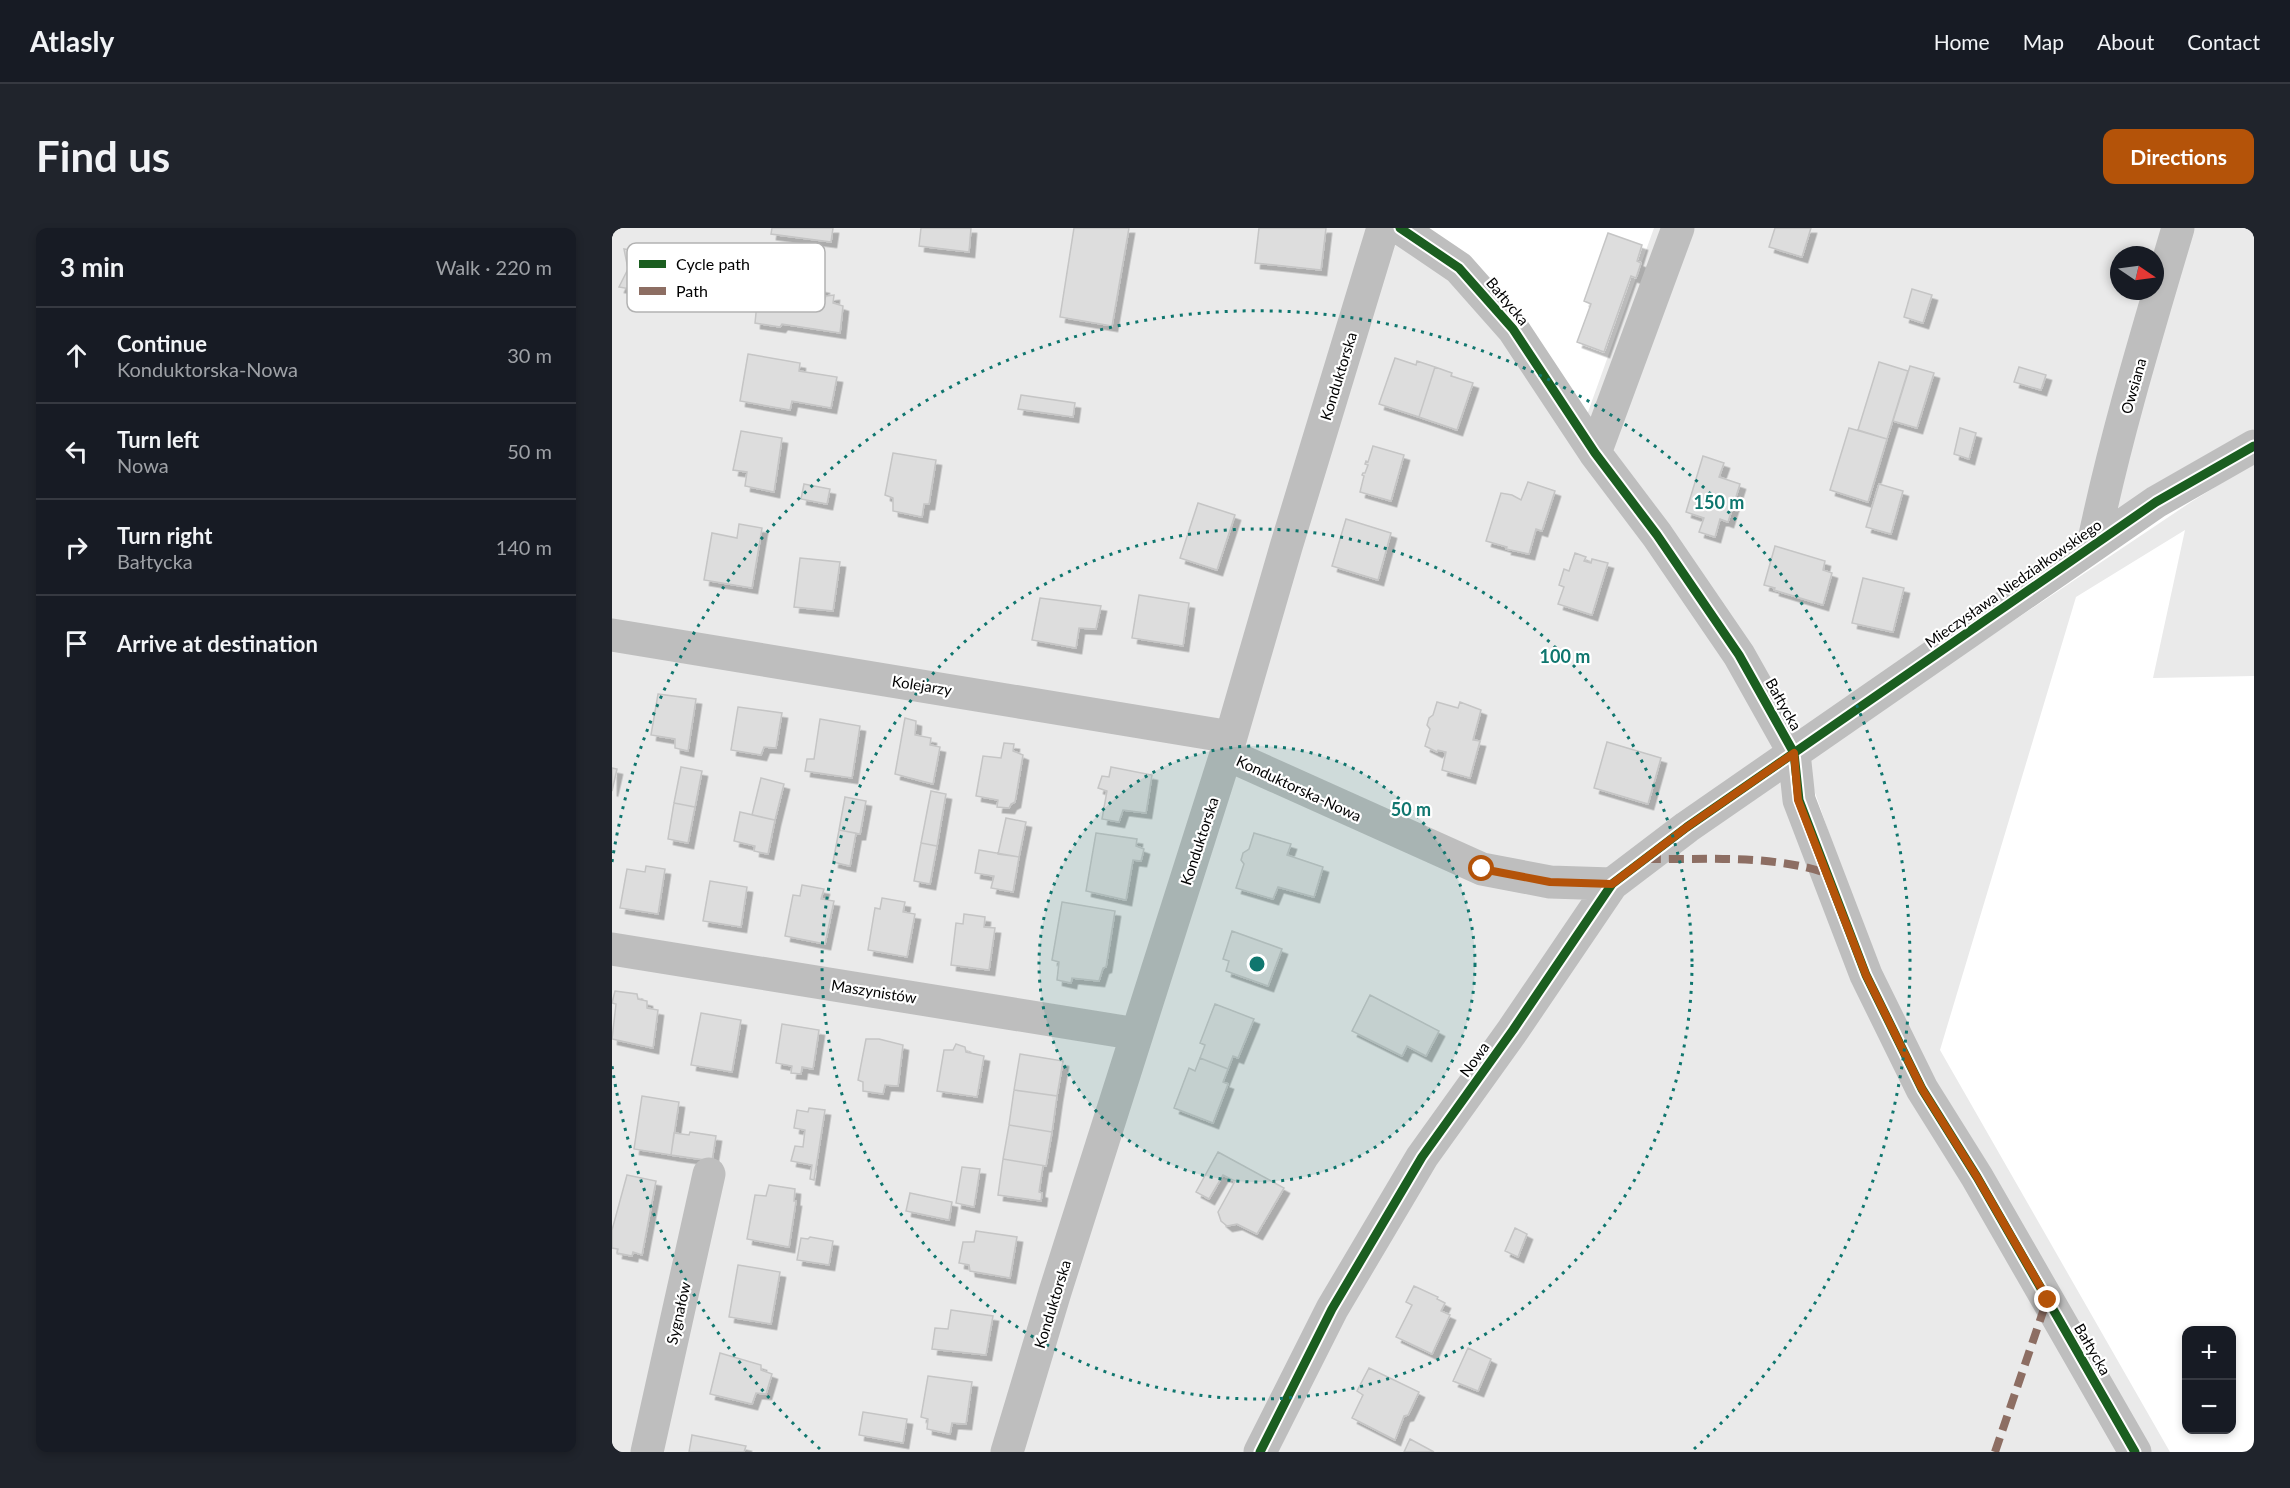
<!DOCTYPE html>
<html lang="en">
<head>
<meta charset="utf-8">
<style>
  :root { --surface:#171b24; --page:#20242c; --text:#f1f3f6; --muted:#9ea1a6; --line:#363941; --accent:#b45309 }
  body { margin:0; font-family:Lato,sans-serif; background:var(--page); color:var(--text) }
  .controls { position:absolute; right:18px; bottom:18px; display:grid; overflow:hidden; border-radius:12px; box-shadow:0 3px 9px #0003 }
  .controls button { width:54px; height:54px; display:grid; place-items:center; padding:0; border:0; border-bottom:2px solid var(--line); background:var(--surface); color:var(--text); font:30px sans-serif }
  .compass { position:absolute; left:1498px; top:18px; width:54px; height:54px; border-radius:50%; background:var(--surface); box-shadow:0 3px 9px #0003; rotate:103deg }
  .stop { position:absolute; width:18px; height:18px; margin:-14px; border:4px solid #b45309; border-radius:50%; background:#fff }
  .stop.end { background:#b45309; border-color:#fff; box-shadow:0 2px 6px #0008 }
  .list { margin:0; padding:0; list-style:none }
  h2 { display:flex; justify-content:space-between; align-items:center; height:78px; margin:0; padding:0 24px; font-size:26px }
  h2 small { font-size:20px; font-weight:400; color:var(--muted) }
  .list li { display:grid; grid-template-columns:39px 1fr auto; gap:18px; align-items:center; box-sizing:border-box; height:96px; padding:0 24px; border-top:2px solid var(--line) }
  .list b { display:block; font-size:22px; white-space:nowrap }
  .list p { margin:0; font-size:20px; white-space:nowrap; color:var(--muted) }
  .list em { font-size:20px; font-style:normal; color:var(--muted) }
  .icon { flex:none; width:33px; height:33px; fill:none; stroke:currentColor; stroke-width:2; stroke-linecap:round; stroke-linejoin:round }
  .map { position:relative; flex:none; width:1642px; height:1224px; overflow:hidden; border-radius:12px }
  header { display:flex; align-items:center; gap:36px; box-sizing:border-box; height:84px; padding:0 30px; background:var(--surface); border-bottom:2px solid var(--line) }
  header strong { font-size:28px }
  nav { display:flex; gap:33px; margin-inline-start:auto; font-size:21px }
  .intro { display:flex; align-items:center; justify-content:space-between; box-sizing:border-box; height:144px; padding:0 36px }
  h1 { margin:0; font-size:42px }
  .button { padding:15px 27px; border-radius:12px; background:var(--accent); color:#fff; font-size:21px; font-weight:700 }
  main { display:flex; gap:36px; padding:0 36px }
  aside { flex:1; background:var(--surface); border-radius:12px; box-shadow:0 3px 9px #0003 }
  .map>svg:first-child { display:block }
  .green { fill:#eaeaea; fill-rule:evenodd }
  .building { fill:#ddd; stroke:#c5c5c5; stroke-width:1.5; filter:url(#shadow) }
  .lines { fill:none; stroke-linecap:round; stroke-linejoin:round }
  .minor { stroke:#bebebe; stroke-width:33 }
  .quiet { stroke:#8d6e63; stroke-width:8; stroke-dasharray:15 8; stroke-linecap:butt }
  .cycleway-casing { stroke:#fff; stroke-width:13 }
  .cycleway { stroke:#1b5e20; stroke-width:9 }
  .route { stroke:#b45309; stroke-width:8 }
  .ring { fill:none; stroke:#0f766e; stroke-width:3; stroke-dasharray:3 6 }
  .labels { text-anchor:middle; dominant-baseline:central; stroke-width:4.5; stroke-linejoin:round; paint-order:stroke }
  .street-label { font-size:15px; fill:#000; stroke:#fff }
  .key { fill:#fff; stroke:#b2b2b2; stroke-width:1.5 }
  .key-label { font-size:16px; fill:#000 }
  .centre { fill:#0f766e; stroke:#fff; stroke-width:3 }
  .ring-label { font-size:18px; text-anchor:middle; font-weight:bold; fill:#0f766e; stroke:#fff; stroke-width:4.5; stroke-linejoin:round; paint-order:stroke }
</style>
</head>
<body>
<header>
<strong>Atlasly</strong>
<nav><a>Home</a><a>Map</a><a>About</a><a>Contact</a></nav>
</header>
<div class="intro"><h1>Find us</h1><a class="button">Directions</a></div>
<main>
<aside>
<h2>3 min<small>Walk · 220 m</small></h2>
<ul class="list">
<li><svg class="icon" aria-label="ahead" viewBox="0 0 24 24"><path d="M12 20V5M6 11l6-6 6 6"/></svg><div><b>Continue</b><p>Konduktorska-Nowa</p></div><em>30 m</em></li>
<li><svg class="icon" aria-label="left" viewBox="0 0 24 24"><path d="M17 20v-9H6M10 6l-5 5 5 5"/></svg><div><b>Turn left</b><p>Nowa</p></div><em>50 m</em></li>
<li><svg class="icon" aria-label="right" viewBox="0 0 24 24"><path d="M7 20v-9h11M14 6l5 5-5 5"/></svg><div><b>Turn right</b><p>Bałtycka</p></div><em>140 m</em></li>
<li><svg class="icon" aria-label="arrive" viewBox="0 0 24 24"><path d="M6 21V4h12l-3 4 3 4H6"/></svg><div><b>Arrive at destination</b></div></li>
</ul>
</aside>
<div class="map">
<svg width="1642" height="1224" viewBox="0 0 1642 1224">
  <defs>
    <filter id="shadow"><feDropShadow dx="5.5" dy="5.5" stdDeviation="0" flood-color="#0004"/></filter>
  </defs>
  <rect width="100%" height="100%" fill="#fff"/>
  <!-- green -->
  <path class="green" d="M0 0H793L971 198 1042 0H1642V201L1160 528 1235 657 1192 533 1579 274 1642 235V448L1541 450 1573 302 1464 369 1328 822 1558 1224H0ZM1507 27H1543V63H1507Z"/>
  <!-- building -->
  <path class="building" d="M160 0H221L219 14 159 6Z
    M309 0H359L357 24 307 18Z
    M462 0H517L500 98 448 89Z
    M647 0H714L709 42 643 35Z
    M1163 0H1199L1190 29 1157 19Z
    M996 5 1030 17 1025 33 1029 35 1024 50 1019 48 992 124 965 114 979 76 972 73Z
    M12 21 73 29V49L62 69 7 59 16 41Z
    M185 50 194 53 196 57 212 60 211 75 214 68 222 67 221 75 231 78 228 105 170 96 168 99 143 95 145 75H148L150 63H156L159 57H164L165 53 180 54Z
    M1300 61 1320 67 1311 95 1292 89Z
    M136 126 188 135 187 143 225 149 219 180 180 173 178 182 128 173Z
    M783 130 804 137 805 133 823 139 807 189 767 176Z
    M1267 134 1296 143 1275 211 1246 202Z
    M1298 138 1322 145 1305 200 1281 193Z
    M823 139 840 145 839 148 861 155 845 202 807 189Z
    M1407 139 1434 147 1429 162 1402 154Z
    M409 167 463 175 461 189 406 181Z
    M1237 200 1275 211 1256 274 1218 262Z
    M1348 200 1364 205 1357 231 1342 226Z
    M129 203 170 210 162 264 133 258 135 244 121 242Z
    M761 218 792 227 779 273 748 264 752 248 750 247 751 245H753L756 237 753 236 754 233 756 234Z
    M281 225 324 232 317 276H312L310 289 281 283V270L273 267Z
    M1091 228 1112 235 1107 249 1128 256 1116 294 1108 291 1103 309 1087 304 1092 290 1074 284Z
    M916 254 943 263 930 303 924 301 917 326 894 321 895 319 874 313 889 265 900 267 909 272Z
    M192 256 218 261 215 276 189 271Z
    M1267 256 1291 263 1279 306 1254 299Z
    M586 275 623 287 605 342 568 330Z
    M734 291 779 305 766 352 720 338Z
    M127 296 150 300 140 360 92 352 100 305 125 310Z
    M1163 318 1213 333 1211 342 1220 345 1211 377 1162 362 1163 360 1152 357Z
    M963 325 974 329 972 333 979 335 980 331 996 335 980 387 946 376 952 359 947 357 952 341 957 343Z
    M188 330 228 334 221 383 182 379Z
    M1251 350 1292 360 1281 404 1240 395Z
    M527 367 577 375 571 418 520 410Z
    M428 370 489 378 484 401 467 400 464 420 420 412Z
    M46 466 84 471 76 523 63 520V511L39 507Z
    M825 474 846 480 848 474 869 482 861 512 868 513 858 550 830 542 834 524 826 522 825 524 813 518 818 501 815 497 817 490 821 487Z
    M126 479 170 485 164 520 152 519 149 527 119 522Z
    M293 490 304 493 303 507 319 510 318 517 328 519 321 556 283 546Z
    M208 491 248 498 240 550 193 543 195 531H202Z
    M995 514 1049 530 1036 576 982 560Z
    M392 515 402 516 401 523 411 527 403 574 399 576 397 580 385 579 386 572 364 568 371 528 389 530Z
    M69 539 90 543 83 579 62 575Z
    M499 539 540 547 534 585 511 582 507 594 490 591 495 563 486 560 490 548 497 549Z
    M0 540 5 541 0 563Z
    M149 550 172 556 163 592 140 587Z
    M319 563 334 566 325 618 309 615Z
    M233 569 254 573 248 606 227 602Z
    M62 575 83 579 76 615 56 611Z
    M128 584 163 592 156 626 142 623 143 618 122 613Z
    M394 590 414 594 407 629 386 626Z
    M227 602 244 605 238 638 221 634Z
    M484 605 525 611 524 618 532 621 529 633 521 632 514 672 474 663Z
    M642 605 679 616 675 627 711 639 702 669 666 659 661 671 624 660 632 636 629 632 631 625 637 621Z
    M309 615 325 618 318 656 302 653Z
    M367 622 407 629 401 664 379 660 382 648 363 645Z
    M34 638 53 641 46 686 8 680 15 641 33 644Z
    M98 653 135 659 129 699 91 693Z
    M190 657 212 661 209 671 222 673 213 716 173 708 181 667 188 668Z
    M270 670 293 674 291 684 303 686 295 729 256 722 263 680 268 681Z
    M450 674 503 683 494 739 491 740 487 753 460 750 459 755 445 752 447 734 440 732Z
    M352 686 373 689 372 699 383 700 377 742 339 737 344 695 351 696Z
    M620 703 670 721 656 758 614 743 617 733 611 731Z
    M3 763 25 766 26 771 35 773V780L46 782 41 820 0 811 4 776 0 775Z
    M758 767 827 803 814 828 795 818 790 828 740 803Z
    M603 776 642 791 626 830 621 828 616 841 588 830 593 817 588 815Z
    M89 785 129 792 120 844 79 837Z
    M170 796 207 802 201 841 190 839 189 846 179 845 180 838 164 835Z
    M254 811H267L291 817 286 858 273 857 271 866 251 863V854L246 852Z
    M344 816 353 819 354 824 372 828 365 869 325 863 332 822H341Z
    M408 826 451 833 445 868 402 862Z
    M588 830 616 841 611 854 616 856 601 895 562 880 577 840 583 843Z
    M402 862 445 868 440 904 397 897Z
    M30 868 67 874 59 927 22 921Z
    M197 880 213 882 202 952 198 951 200 937 179 933 183 918 191 919 193 902 182 900 185 882 196 884Z
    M397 897 440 904 434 938 391 931Z
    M78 904 104 908 100 933 59 927 62 905 77 907Z
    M606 924 672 960 645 1006 625 996 615 998 609 993 606 984 623 953 611 947 597 971 584 964Z
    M391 931 434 938H431L427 964 430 965 429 973 386 967Z
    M350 939 368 941 362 979 344 975Z
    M15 947 44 953 30 1027 21 1024 20 1028 5 1025 6 1021 0 1020V1002Z
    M157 957 183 961 182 973H184L177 1019 135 1011 143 967 154 968Z
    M298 965 340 974 337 992 294 983Z
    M903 1000 915 1006 906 1029 893 1023Z
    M364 1003 405 1009 398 1050 358 1043 357 1037 347 1035 351 1014H362Z
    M198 1009 221 1013 217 1037 185 1032 189 1010 196 1011Z
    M126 1037 168 1044 159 1096 117 1089Z
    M802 1058 826 1069 825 1071 833 1075 829 1083 838 1087 820 1126 784 1109 800 1077 794 1074Z
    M339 1082 381 1088 374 1127 320 1121 323 1100 336 1101Z
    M856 1120 879 1131 866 1163 841 1153Z
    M108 1125 149 1137V1142L160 1146 154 1166 144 1165 140 1176 98 1166Z
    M757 1140 807 1164 796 1187 792 1188 783 1212 740 1190 751 1167 745 1163Z
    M316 1148 360 1154 354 1196 340 1195 338 1206 315 1201 316 1191 309 1189Z
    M251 1184 295 1191 291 1215 247 1207Z
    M80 1207 134 1218 132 1224H77Z
    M798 1211 822 1224H792Z"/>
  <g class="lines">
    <!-- minor -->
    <path class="minor" d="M788 0 847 40 901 101 983 225 1045 307 1127 427 1182 525 1187 572 1254 747 1310 861 1365 949 1523 1224
      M983 225 1066 0
      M1481 317C1503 210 1535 105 1566 0
      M0 407 619 509
      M614 526 870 641 938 654 1000 656
      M0 721 525 806
      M35 1224 97 946
      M395 1224 443 1064 614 526 674 319 771 0
      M648 1224 720 1081 810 929 901 802 1000 656 1075 599 1544 274 1642 218"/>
    <!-- quiet -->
    <path class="quiet" d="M1034 631C1093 632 1157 626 1214 645
      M1383 1224 1435 1072"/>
    <defs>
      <path id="cycleway" d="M788 0 847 40 901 101 983 225 1045 307 1127 427 1182 525 1187 572 1254 747 1310 861 1365 949 1523 1224
        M648 1224 720 1081 810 929 901 802 1000 656 1075 599 1544 274 1642 218"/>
    </defs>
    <!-- cycleway casing -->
    <use href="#cycleway" class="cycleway-casing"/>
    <!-- cycleway -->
    <use href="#cycleway" class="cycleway"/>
  </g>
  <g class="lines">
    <!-- route -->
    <path class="route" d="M870 641 938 654 1000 656 1075 599 1182 525 1186 572 1254 747 1310 861 1365 949 1436 1072"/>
  </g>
  <!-- distance rings -->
  <circle cx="645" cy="736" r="218" fill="#0f766e" fill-opacity=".12"/>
  <g class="ring">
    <circle cx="645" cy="736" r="218"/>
    <circle cx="645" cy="736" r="435"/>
    <path d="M208 1221A653 653 0 0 1 0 838M0 634A653 653 0 1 1 1082 1221"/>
  </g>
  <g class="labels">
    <!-- street labels -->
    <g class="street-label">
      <text transform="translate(896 73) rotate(50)">Bałtycka</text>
      <text transform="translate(726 148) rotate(-73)">Konduktorska</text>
      <text transform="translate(1521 158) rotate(-74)">Owsiana</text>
      <text transform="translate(1401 355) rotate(-35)">Mieczysława Niedziałkowskiego</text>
      <text transform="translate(310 457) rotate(9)">Kolejarzy</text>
      <text transform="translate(1172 476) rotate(61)">Bałtycka</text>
      <text transform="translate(687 560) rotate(25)">Konduktorska-Nowa</text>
      <text transform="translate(587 613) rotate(-72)">Konduktorska</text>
      <text transform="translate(262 763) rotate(9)">Maszynistów</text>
      <text transform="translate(862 831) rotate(-54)">Nowa</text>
      <text transform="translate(440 1076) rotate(-73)">Konduktorska</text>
      <text transform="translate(66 1085) rotate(-77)">Sygnałów</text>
      <text transform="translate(1481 1121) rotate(60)">Bałtycka</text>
    </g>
  </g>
  <!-- legend -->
  <rect x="15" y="15" width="198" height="69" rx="9" class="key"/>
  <rect x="27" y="32" width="27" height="8" fill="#1b5e20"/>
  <rect x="27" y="59" width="27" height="8" fill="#8d6e63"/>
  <g class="key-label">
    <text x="64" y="42">Cycle path</text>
    <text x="64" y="69">Path</text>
  </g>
  <circle cx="645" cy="736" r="9" class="centre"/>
  <g class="ring-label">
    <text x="1107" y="281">150 m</text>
    <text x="953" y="435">100 m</text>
    <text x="799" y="588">50 m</text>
  </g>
</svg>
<div class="controls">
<button>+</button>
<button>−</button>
</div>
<svg class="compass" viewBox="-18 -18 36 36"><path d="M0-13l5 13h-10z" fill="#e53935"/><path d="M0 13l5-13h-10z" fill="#9ea1a6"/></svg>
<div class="stop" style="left:870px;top:641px"></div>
<div class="stop end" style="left:1436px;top:1072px"></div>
</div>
</main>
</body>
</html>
